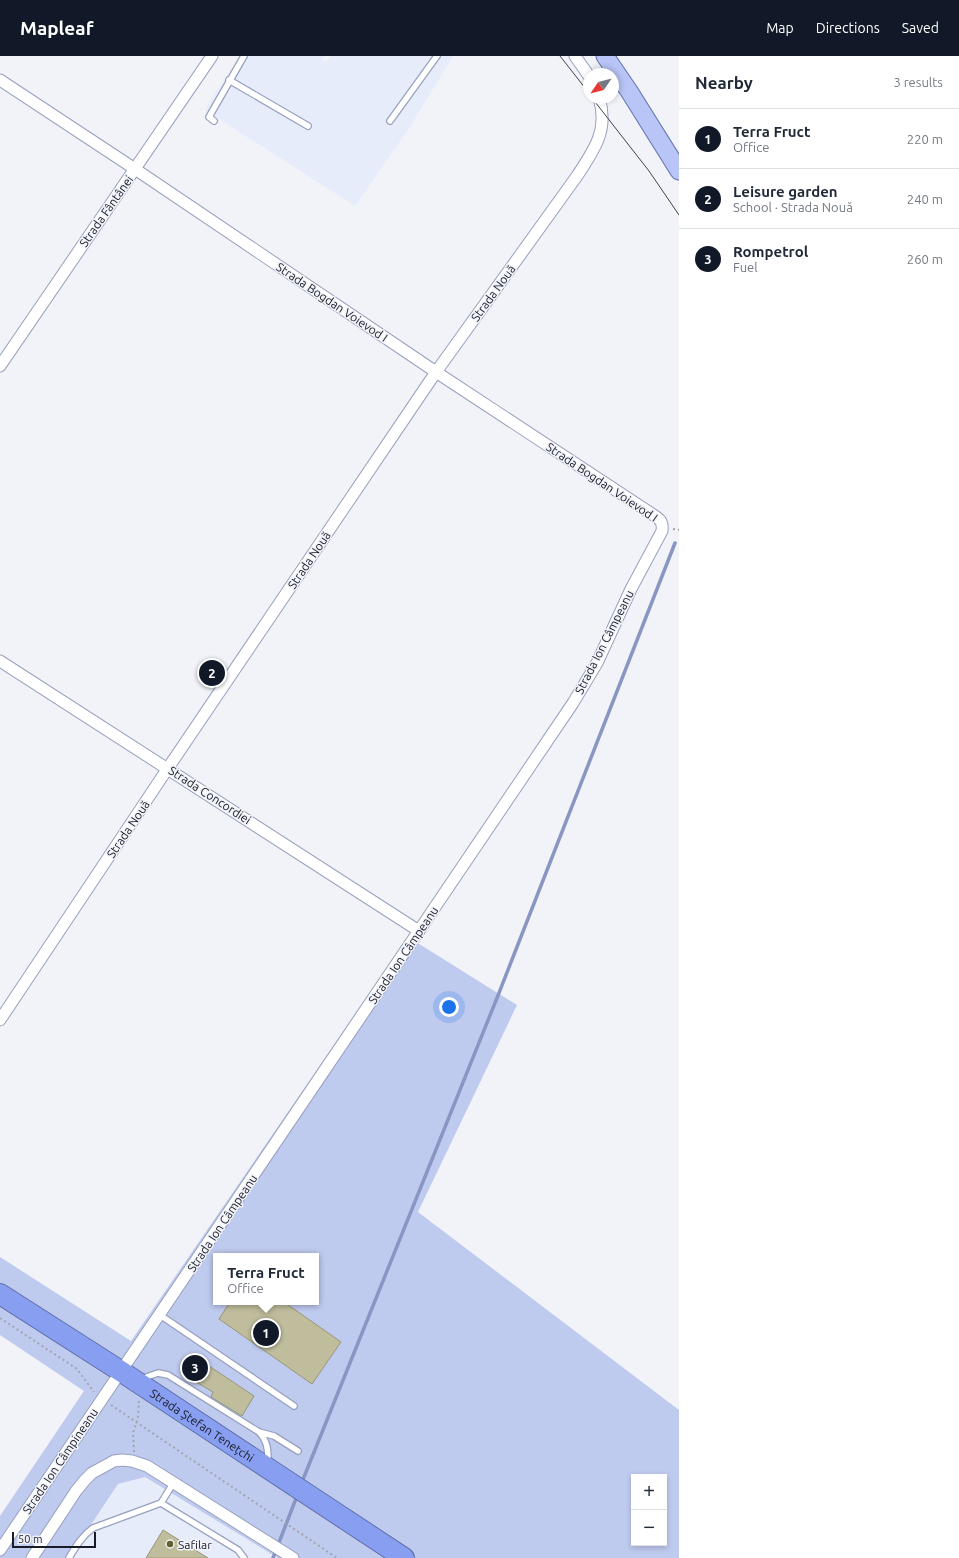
<!DOCTYPE html>
<html lang="en">
<head>
<meta charset="utf-8">
<style>
  :root { --surface:#fff; --page:#f2f2f3; --text:#1f2937; --muted:#747a83; --line:#e0e1e3; --accent:#111827 }
  body { margin:0; font-family:Ubuntu,sans-serif; background:var(--page); color:var(--text) }
  .controls { position:absolute; right:12px; bottom:12px; display:grid; overflow:hidden; border-radius:0px; box-shadow:0 2px 6px #0003 }
  .controls button { width:36px; height:36px; display:grid; place-items:center; padding:0; border:0; border-bottom:1px solid var(--line); background:var(--surface); color:var(--text); font:20px sans-serif }
  .compass { position:absolute; left:583px; top:12px; width:36px; height:36px; border-radius:50%; background:var(--surface); box-shadow:0 2px 6px #0003; rotate:235deg }
  .scale { position:absolute; left:12px; bottom:10px; width:84px; box-sizing:border-box; padding-left:4px; border:2px solid #191c27; border-top:0; font-size:11px; line-height:14px; white-space:nowrap; color:#191c27; -webkit-text-stroke:3px #f1f3f9; paint-order:stroke }
  .you { position:absolute; left:449px; top:951px; width:14px; height:14px; margin:-10px; border:3px solid #fff; border-radius:50%; background:#1a73e8; box-shadow:0 0 0 6px #1a73e833 }
  .badge { display:grid; place-items:center; width:26px; height:26px; border-radius:50%; background:var(--accent); color:#fff; font-size:13px; font-weight:700 }
  .pin { position:absolute; translate:-50% -50%; border:2px solid #fff; box-shadow:0 1px 4px #0006 }
  .popup { position:absolute; left:213px; top:1197px; width:106px; height:52px; box-sizing:border-box; display:grid; place-content:center; border-radius:0px; background:var(--surface); filter:drop-shadow(0 1px 3px #0005); font-size:13px; white-space:nowrap; color:var(--muted) }
  .popup b { font-size:15px; color:var(--text) }
  .popup::after { content:''; position:absolute; left:50%; top:100%; margin-left:-8px; border:8px solid transparent; border-top-color:var(--surface) }
  .list { margin:0; padding:0; list-style:none }
  h2 { display:flex; justify-content:space-between; align-items:center; height:52px; margin:0; padding:0 16px; font-size:17px }
  h2 small { font-size:13px; font-weight:400; color:var(--muted) }
  .list li { display:grid; grid-template-columns:26px 1fr auto; gap:12px; align-items:center; box-sizing:border-box; height:60px; padding:0 16px; border-top:1px solid var(--line) }
  .list b { display:block; font-size:15px; white-space:nowrap }
  .list p { margin:0; font-size:13px; white-space:nowrap; color:var(--muted) }
  .list em { font-size:13px; font-style:normal; color:var(--muted) }
  .map { position:relative; flex:none; width:679px; height:1502px; overflow:hidden }
  header { display:flex; align-items:center; gap:24px; box-sizing:border-box; height:56px; padding:0 20px; background:var(--accent); color:#fff }
  header strong { font-size:19px }
  nav { display:flex; gap:22px; margin-inline-start:auto; font-size:14px }
  main { display:flex }
  aside { flex:1; background:var(--surface) }
  .map>svg:first-child { display:block }
  .built { fill:#e7ecfb }
  .green { fill:#bfcaef; fill-rule:evenodd }
  .lines { fill:none; stroke-linecap:round; stroke-linejoin:round }
  .stream { stroke:#8996c2; stroke-width:3.5 }
  .building { fill:#bfbd9c; stroke:#989676 }
  .lane-casing { stroke:#97a1be; stroke-width:8 }
  .street-casing { stroke:#97a1be; stroke-width:13 }
  .primary-casing { stroke:#6170aa; stroke-width:19 }
  .highway-casing { stroke:#6170aa; stroke-width:22 }
  .path { stroke:#a3a5ad; stroke-width:2; stroke-dasharray:2 3; stroke-linecap:butt }
  .lane { stroke:#fff; stroke-width:5.5 }
  .street { stroke:#fff; stroke-width:11 }
  .primary { stroke:#b8c5f6; stroke-width:17 }
  .highway { stroke:#889ef0; stroke-width:20 }
  .tram { stroke:#41434d; stroke-width:1 }
  .poi-dot { fill:#645f2b; stroke:#f1f3f9; stroke-width:1.5 }
  .labels { text-anchor:middle; dominant-baseline:central; stroke-width:3; stroke-linejoin:round; paint-order:stroke }
  .street-label { font-size:12px; fill:#191c27; stroke:#f1f3f9 }
  .poi-label { font-size:12px; fill:#191c27; stroke:#f1f3f9; text-anchor:start }
</style>
</head>
<body>
<header>
<strong>Mapleaf</strong>
<nav><a>Map</a><a>Directions</a><a>Saved</a></nav>
</header>
<main>
<div class="map">
<svg width="679" height="1502" viewBox="0 0 679 1502">
  <rect width="100%" height="100%" fill="#f1f3f9"/>
  <!-- built -->
  <path class="built" d="M240 0H325L322 3 326 6 331 0H453L410 71 355 150 205 54Z
    M145 1421 278 1502H69L118 1428Z"/>
  <!-- green -->
  <path class="green" d="M408 881 517 949 418 1156 679 1354V1502H278L145 1421 118 1428 69 1502H0V1460L84 1335 0 1279V1201L131 1285ZM216 1200H316V1246H216ZM634 1421H664V1487H634Z"/>
  <g class="lines">
    <!-- stream -->
    <path class="stream" d="M302 1426 497 942 675 487
      M273 1502 297 1440"/>
  </g>
  <!-- building -->
  <path class="building" d="M230 1246H284L341 1286 312 1328 219 1263Z
    M191 1298 254 1340 242 1360 211 1341 213 1336 196 1326 197 1324 181 1314Z
    M163 1474 208 1502H146Z"/>
  <g class="lines">
    <defs>
      <path id="lane" d="M229 24 308 70
        M214 65 209 61 244 0
        M390 65 437 0
        M160 1259 294 1350
        M141 1323 158 1317 168 1319 259 1376C268 1386 268 1394 268 1407
        M259 1376 274 1380 298 1395
        M161 1447 238 1494 244 1502
        M69 1502C76 1490 82 1480 93 1472L161 1447 174 1426"/>
      <path id="street" d="M575 0 589 20
        M0 24 135 113 436 316 655 460C661 464 663 467 662 475L631 533 597 607 573 647 0 1494
        M0 310 212 0
        M0 605 419 875
        M0 964 168 712 436 316 577 120C594 94 609 74 599 42
        M32 1502 76 1435 85 1424 92 1417 114 1405 122 1404 132 1405 147 1410 293 1502"/>
      <path id="primary" d="M605 0 629 35 679 115"/>
      <g id="highway">
        <path id="s1" d="M0 1238 122 1316 404 1502"/>
      </g>
    </defs>
    <!-- lane casing -->
    <use href="#lane" class="lane-casing"/>
    <!-- street casing -->
    <use href="#street" class="street-casing"/>
    <!-- primary casing -->
    <use href="#primary" class="primary-casing"/>
    <!-- highway casing -->
    <use href="#highway" class="highway-casing"/>
    <!-- path -->
    <path class="path" d="M673 473 679 474
      M0 1262 77 1313 94 1336
      M111 1349 337 1502
      M134 1396 133 1377 138 1361 139 1345"/>
    <!-- lane -->
    <use href="#lane" class="lane"/>
    <!-- street -->
    <use href="#street" class="street"/>
    <!-- primary -->
    <use href="#primary" class="primary"/>
    <!-- highway -->
    <use href="#highway" class="highway"/>
    <!-- tram -->
    <path class="tram" d="M560 0 589 37
      M592 42 649 115 679 159"/>
  </g>
  <!-- markers -->
  <circle class="poi-dot" cx="170" cy="1488" r="4"/>
  <g class="labels">
    <!-- street labels -->
    <g class="street-label">
      <text transform="translate(106 155) rotate(-55)">Strada Fântânei</text>
      <text transform="translate(493 237) rotate(-54)">Strada Nouă</text>
      <text transform="translate(332 246) rotate(34)">Strada Bogdan Voievod I</text>
      <text transform="translate(602 426) rotate(34)">Strada Bogdan Voievod I</text>
      <text transform="translate(309 504) rotate(-56)">Strada Nouă</text>
      <text transform="translate(604 586) rotate(-63)">Strada Ion Câmpeanu</text>
      <text transform="translate(210 739) rotate(33)">Strada Concordiei</text>
      <text transform="translate(128 773) rotate(-56)">Strada Nouă</text>
      <text transform="translate(403 899) rotate(-56)">Strada Ion Câmpeanu</text>
      <text transform="translate(222 1167) rotate(-56)">Strada Ion Câmpeanu</text>
      <text stroke="none"><textPath href="#s1" startOffset="241">Strada Ștefan Tenețchi</textPath></text>
      <text transform="translate(60 1405) rotate(-56)">Strada Ion Câmpineanu</text>
    </g>
    <!-- poi labels -->
    <g class="poi-label">
      <text x="178" y="1488">Safilar</text>
    </g>
  </g>
</svg>
<div class="controls">
<button>+</button>
<button>−</button>
</div>
<svg class="compass" viewBox="-18 -18 36 36"><path d="M0-13l5 13h-10z" fill="#e53935"/><path d="M0 13l5-13h-10z" fill="#747a83"/></svg>
<div class="scale">50 m</div>
<div class="you"></div>
<div class="pin badge" style="left:266px;top:1277px">1</div>
<div class="popup"><b>Terra Fruct</b>Office</div>
<div class="pin badge" style="left:212px;top:617px">2</div>
<div class="pin badge" style="left:195px;top:1312px">3</div>
</div>
<aside>
<h2>Nearby<small>3 results</small></h2>
<ul class="list">
<li><span class="badge">1</span><div><b>Terra Fruct</b><p>Office</p></div><em>220 m</em></li>
<li><span class="badge">2</span><div><b>Leisure garden</b><p>School · Strada Nouă</p></div><em>240 m</em></li>
<li><span class="badge">3</span><div><b>Rompetrol</b><p>Fuel</p></div><em>260 m</em></li>
</ul>
</aside>
</main>
</body>
</html>
